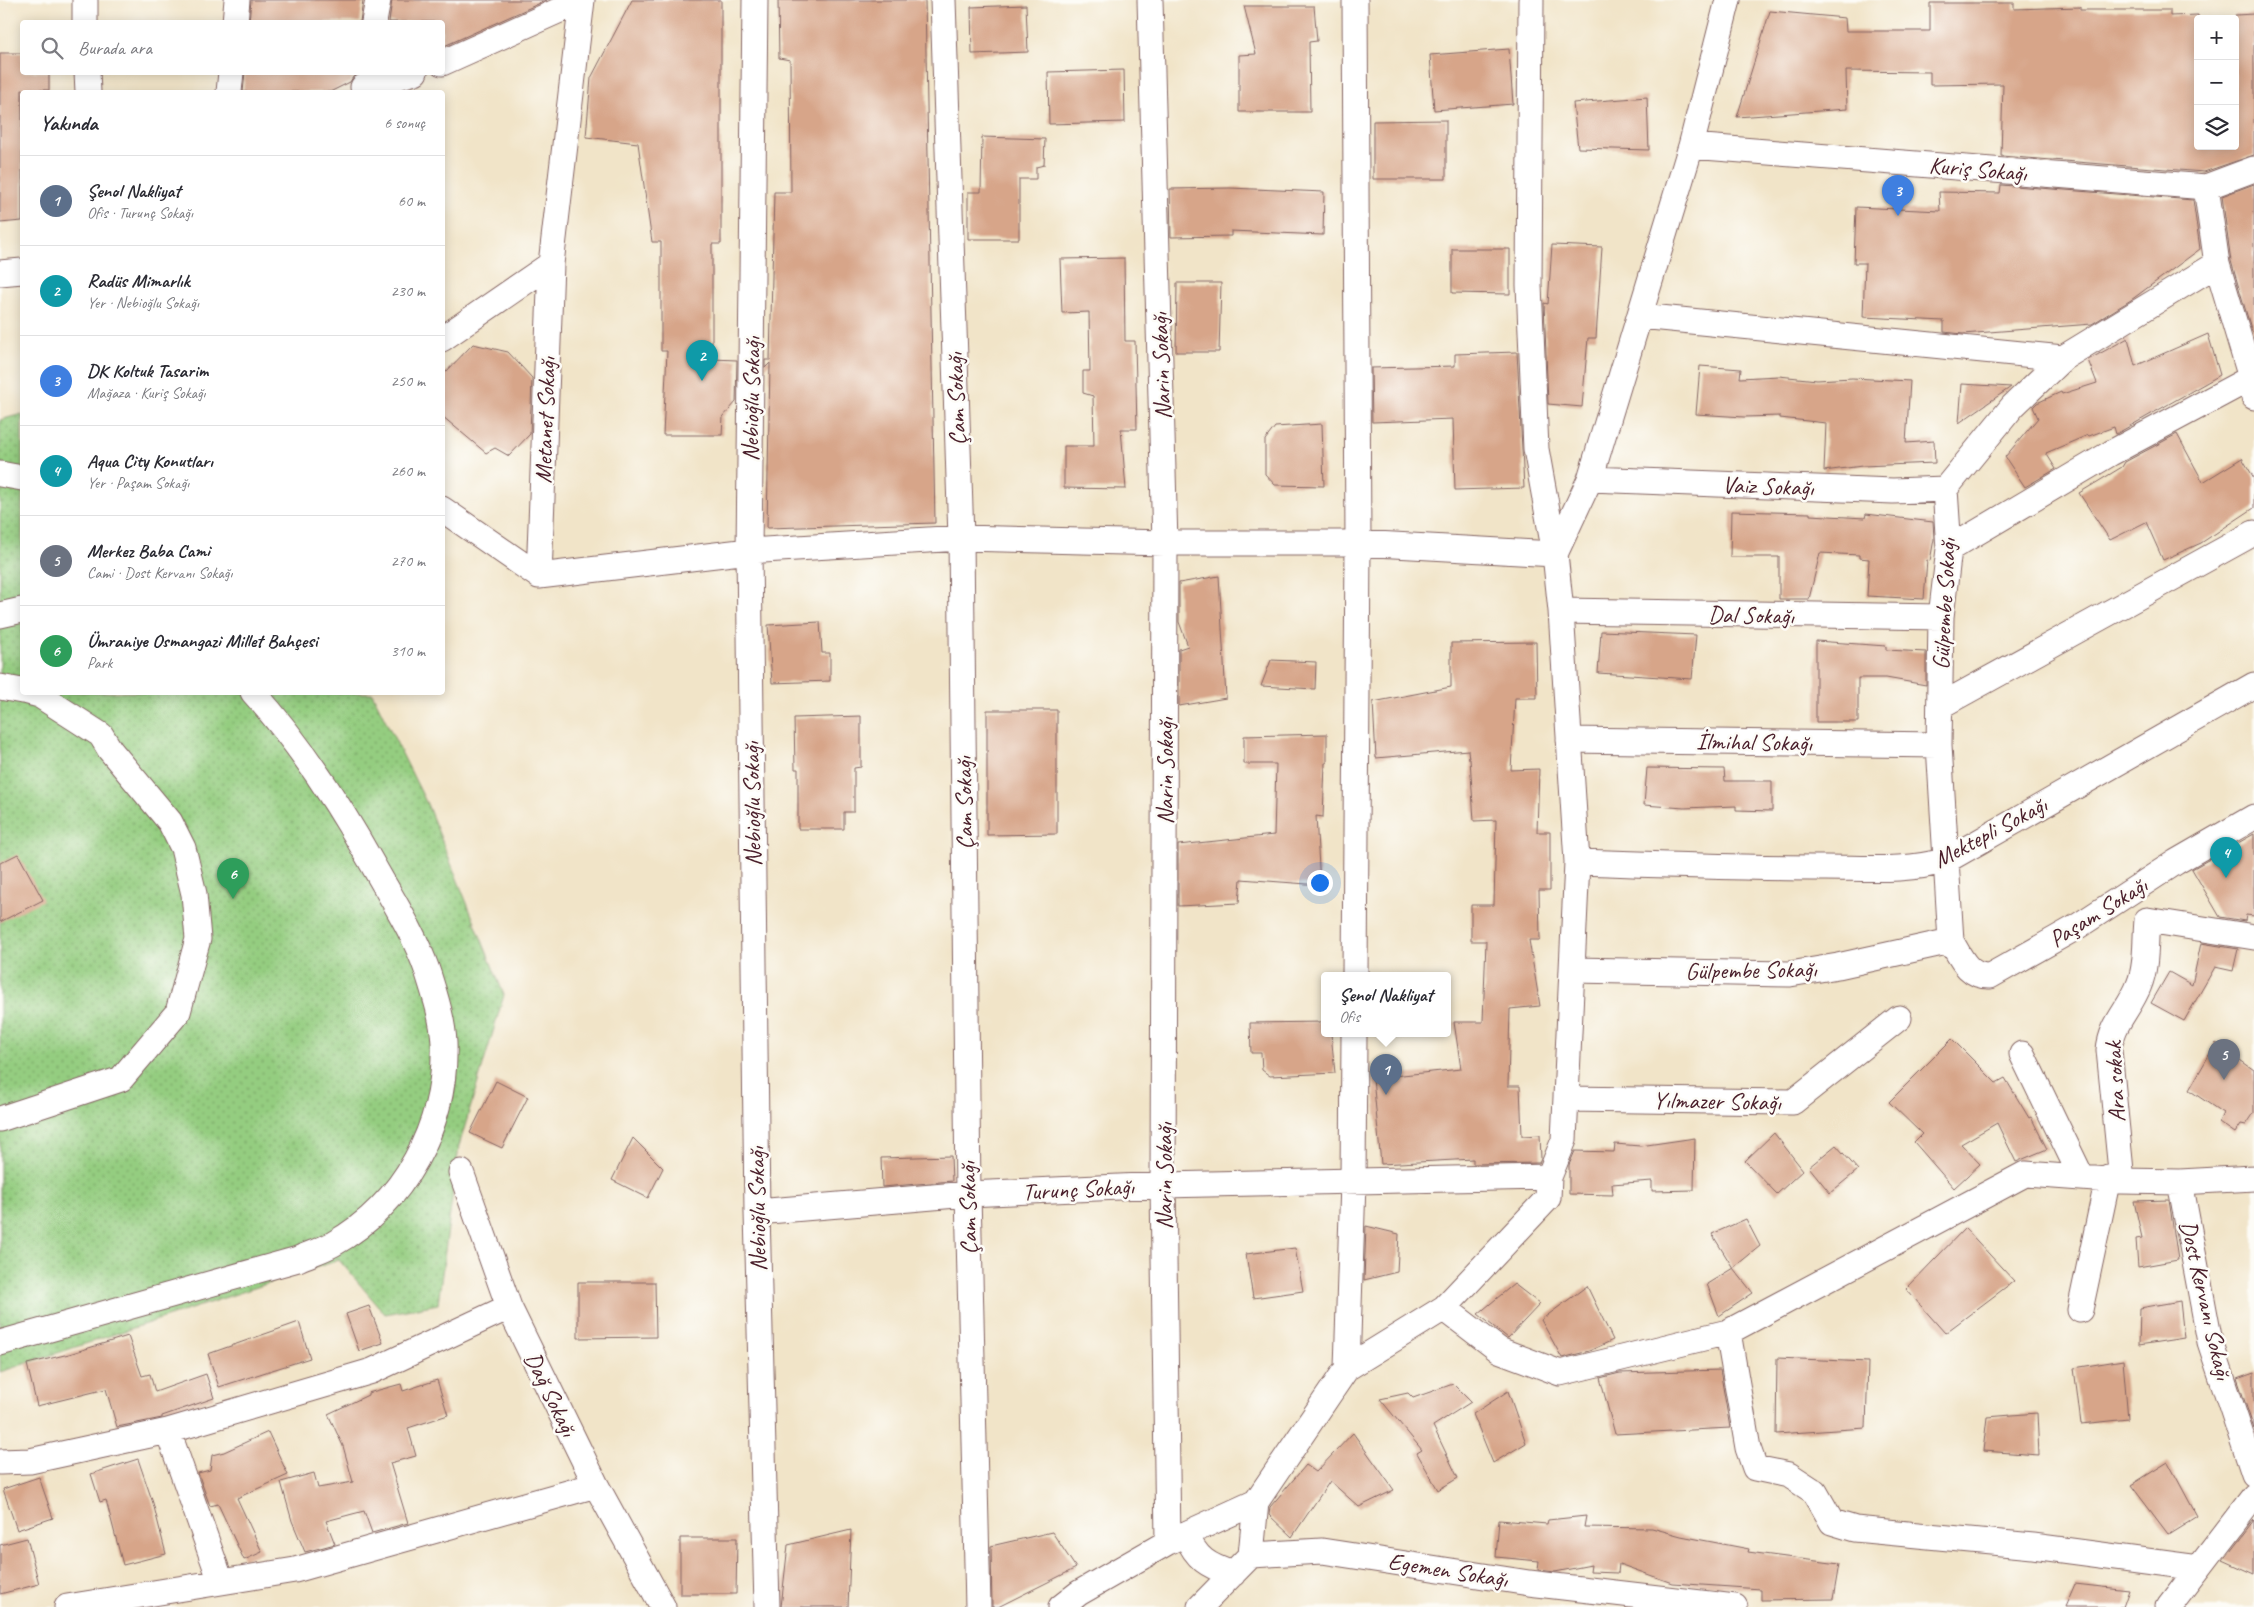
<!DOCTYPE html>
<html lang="tr">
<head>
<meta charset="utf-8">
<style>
  :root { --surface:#fff; --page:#f7f7f7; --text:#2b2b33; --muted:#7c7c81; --line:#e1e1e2; --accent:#b5179e }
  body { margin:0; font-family:Caveat,sans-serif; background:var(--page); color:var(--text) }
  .controls { position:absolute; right:15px; top:15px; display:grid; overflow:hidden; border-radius:5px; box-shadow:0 2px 12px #0003 }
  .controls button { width:45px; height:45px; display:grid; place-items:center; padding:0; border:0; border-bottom:1px solid var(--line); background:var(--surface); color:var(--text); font:25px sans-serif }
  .you { position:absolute; left:1319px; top:882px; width:18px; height:18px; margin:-12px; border:4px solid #fff; border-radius:50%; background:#1a73e8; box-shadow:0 0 0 8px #1a73e833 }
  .badge { display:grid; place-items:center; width:32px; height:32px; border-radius:50%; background:var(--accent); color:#fff; font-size:16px; font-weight:700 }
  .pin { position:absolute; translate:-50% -41px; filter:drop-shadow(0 1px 2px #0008) }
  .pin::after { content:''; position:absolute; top:26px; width:18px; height:15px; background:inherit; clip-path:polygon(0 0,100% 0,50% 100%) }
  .popup { position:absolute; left:1321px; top:972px; width:130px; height:65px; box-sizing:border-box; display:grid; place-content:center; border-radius:5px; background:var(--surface); filter:drop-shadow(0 1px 4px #0005); font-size:16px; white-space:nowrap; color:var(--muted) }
  .popup b { font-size:19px; color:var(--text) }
  .popup::after { content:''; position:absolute; left:50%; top:100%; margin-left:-10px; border:10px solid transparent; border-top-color:var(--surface) }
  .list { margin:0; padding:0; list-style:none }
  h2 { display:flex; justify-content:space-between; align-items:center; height:65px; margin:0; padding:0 20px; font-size:21px }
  h2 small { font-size:16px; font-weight:400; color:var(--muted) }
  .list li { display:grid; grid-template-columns:32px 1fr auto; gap:15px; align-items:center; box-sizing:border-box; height:90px; padding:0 20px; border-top:1px solid var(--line) }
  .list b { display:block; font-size:19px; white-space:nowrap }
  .list p { margin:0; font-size:16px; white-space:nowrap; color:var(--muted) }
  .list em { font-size:16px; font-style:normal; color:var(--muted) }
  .icon { flex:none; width:28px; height:28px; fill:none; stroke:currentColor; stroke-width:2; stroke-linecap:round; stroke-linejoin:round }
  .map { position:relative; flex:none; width:2254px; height:1607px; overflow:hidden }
  .search { position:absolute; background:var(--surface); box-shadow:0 2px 12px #0003; left:20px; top:20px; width:425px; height:55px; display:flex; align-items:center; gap:12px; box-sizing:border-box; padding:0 18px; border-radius:5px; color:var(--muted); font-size:19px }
  .panel { position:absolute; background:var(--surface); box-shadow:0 2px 12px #0003; left:20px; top:90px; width:425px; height:605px; border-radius:5px }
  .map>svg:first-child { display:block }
  .park { fill:url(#park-dots); stroke:#6f7656 }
  .building { fill:#d7a589 }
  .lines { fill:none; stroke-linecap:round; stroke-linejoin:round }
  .minor-casing { stroke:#846462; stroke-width:27 }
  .minor { stroke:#fff; stroke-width:25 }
  .labels { text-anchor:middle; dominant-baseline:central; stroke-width:5; stroke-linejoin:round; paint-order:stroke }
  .street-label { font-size:24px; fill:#4a1f2b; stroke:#fdfcf7 }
</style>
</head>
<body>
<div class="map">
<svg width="2254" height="1607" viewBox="0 0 2254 1607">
  <defs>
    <pattern id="park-dots" width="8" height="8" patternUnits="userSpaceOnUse" patternTransform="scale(1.25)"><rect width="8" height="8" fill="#94cd80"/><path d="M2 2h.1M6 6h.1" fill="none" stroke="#7ba669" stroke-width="1.8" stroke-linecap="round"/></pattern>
  </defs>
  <rect width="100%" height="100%" fill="#fdfcf7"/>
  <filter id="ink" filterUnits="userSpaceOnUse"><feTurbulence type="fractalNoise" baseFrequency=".02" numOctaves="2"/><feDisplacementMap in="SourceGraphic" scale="10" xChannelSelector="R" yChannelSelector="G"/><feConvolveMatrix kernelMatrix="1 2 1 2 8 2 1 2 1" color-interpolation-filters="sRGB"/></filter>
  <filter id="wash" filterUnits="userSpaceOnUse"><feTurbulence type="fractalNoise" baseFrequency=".0096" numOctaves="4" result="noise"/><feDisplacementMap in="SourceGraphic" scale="20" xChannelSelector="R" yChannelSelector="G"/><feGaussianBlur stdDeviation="1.12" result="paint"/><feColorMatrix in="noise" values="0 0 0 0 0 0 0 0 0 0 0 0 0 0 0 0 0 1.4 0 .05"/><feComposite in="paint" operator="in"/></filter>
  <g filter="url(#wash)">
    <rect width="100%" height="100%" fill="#f1e4c8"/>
    <!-- park -->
    <path class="park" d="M22 414V692L372 693 427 804 504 995 459 1146 438 1304 385 1314 339 1260 0 1372V420Z"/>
    <g id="blocks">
      <!-- building -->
      <path class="building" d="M251 0H363L360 22H249Z
        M392 0H547L442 47V22H389Z
        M632 0H721V244H712V359L737 360 736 402 723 417 722 435H663L667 351H661V242H652L638 143 586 137 591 78Z
        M778 0H925L935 523 767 528 770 363 765 368V360H770L774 192H791L790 60 779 58Z
        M1930 3H2014V9L2080 7V10H2170V16L2198 15V146H2235V15L2254 14V155L2204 172 2001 156 2003 84 1930 85V72L1846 71 1847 109 1737 117 1770 11 1845 18 1846 31H1930Z
        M1026 5 1028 52 972 54 971 7Z
        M1244 6H1314L1317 41 1309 42 1310 112H1239V55L1256 54Z
        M1509 49 1513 104 1434 110 1430 55Z
        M0 53H22V72H49V90H22V221L0 223Z
        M1124 70 1125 122 1049 124 1048 72Z
        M245 72H361L353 77 350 82 330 92H243Z
        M1647 97 1649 150 1578 148 1573 103Z
        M1446 120V179H1373V121Z
        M982 137 1045 139 1044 165 1036 167V179H1019V239H968V192H981Z
        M2254 184V332H2252L2231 261 2222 196Z
        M2001 185 2193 200 2200 249 2131 300 2092 324 1963 334 1944 332V321L1863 317 1865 263H1854L1856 207 1940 211 1939 192 2000 193Z
        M1230 188 1324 192 1323 235 1231 231V236L1171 237 1170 189Z
        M1552 245 1602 247 1596 338H1588L1582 407 1548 404 1544 303 1548 304Z
        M1452 249H1510V294L1452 293Z
        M1124 258 1125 341H1135L1137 429H1121L1126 489 1064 488V446H1094L1093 396 1083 393V371H1090L1089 312 1062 313 1060 259Z
        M1177 283H1221L1219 352H1176Z
        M2208 334 2220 375 2116 434 2114 427 2089 436 2088 435 2046 453 2056 469 2025 487 2005 457 2038 418 2033 407 2037 403 2061 392 2062 394 2097 383 2088 360 2128 338 2135 366Z
        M473 344 508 352 532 378 530 434 509 456 495 448 486 453 442 416V376Z
        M1517 352 1524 488 1455 490 1453 419 1372 422 1371 368 1455 366V354Z
        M1700 366 1741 369 1740 378 1779 376 1817 380 1852 378 1910 381 1906 443 1934 441 1935 463 1862 466 1824 471 1826 423 1780 418V416L1744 417 1696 414Z
        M1962 384 2011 387 1959 423Z
        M1322 424 1324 486 1275 485 1265 474V440L1275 427Z
        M2177 434 2203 482 2242 458 2254 478V508L2201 543 2163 560 2146 522 2110 540 2079 493 2122 467 2125 462Z
        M1731 511 1810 513V515L1865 518 1866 514 1933 522 1934 539 1930 561 1927 560 1924 599 1867 596 1869 559 1859 558V555L1820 553 1809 599H1779V557H1730Z
        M1219 576 1226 698 1179 706V649L1188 646 1179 622V583Z
        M820 622 822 653H830V681L772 683 768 625Z
        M1601 631 1696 635 1692 679 1598 673Z
        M1816 641 1886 646V650L1926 652V685L1886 678H1858V722H1816Z
        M1536 642 1537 698H1515L1511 770 1539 769 1537 832H1550V890H1539L1540 940H1529L1540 1006 1510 1009 1508 1086H1520L1522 1136 1540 1135 1541 1159 1539 1163 1473 1164V1159L1381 1164 1373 1078 1461 1069 1454 1022H1483L1486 941H1471V905H1494L1496 820 1474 821 1470 759H1469L1468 750 1376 758 1373 702 1451 687V643Z
        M1271 660 1316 662 1315 689 1261 686Z
        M987 710H1057V834L987 835Z
        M861 716V767L854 768V812H844V829H798V769H795L794 718Z
        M1327 734V763H1325L1323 817 1316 816 1320 885 1241 879 1239 903 1178 906V845L1274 835 1276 764H1244V736Z
        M1647 768 1724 769 1725 781H1772V811L1736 810V806L1684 808 1644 805Z
        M2254 834V916L2246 915 2245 921 2220 917 2192 869Z
        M18 854 43 900 0 922V863Z
        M2201 943 2238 949 2233 971 2215 967 2184 1021 2151 1003 2169 972 2192 985Z
        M1325 1022V1034H1331L1335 1073 1270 1076 1262 1070 1261 1053H1251L1250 1023Z
        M1952 1039 1996 1083 2005 1078 2029 1118 2031 1117 2047 1149 2016 1162 1997 1123 1961 1144 1980 1164 1954 1188 1914 1142 1922 1134 1889 1102Z
        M2216 1043 2254 1070V1113L2246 1125 2241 1124 2235 1133 2219 1122 2223 1113 2189 1090Z
        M496 1081 528 1097 502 1148 470 1133Z
        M1774 1133 1803 1170 1777 1194 1745 1161Z
        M633 1138 663 1168 648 1198 612 1180Z
        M1695 1138 1694 1190 1652 1191V1181L1612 1184 1613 1195 1569 1194V1165L1575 1151 1614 1152 1615 1144 1640 1146Z
        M1836 1145 1858 1170 1830 1193 1809 1167Z
        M951 1156 952 1181 882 1187 881 1158Z
        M2169 1200 2178 1260 2138 1267 2136 1239 2142 1238 2134 1201Z
        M1746 1219 1760 1246 1733 1268 1712 1234Z
        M1366 1226 1399 1234 1397 1272 1364 1280Z
        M1965 1228 2014 1281 1945 1333 1906 1289Z
        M1295 1248 1303 1291 1253 1298 1246 1254Z
        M1733 1268 1753 1293 1719 1316 1707 1284Z
        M578 1282H655L656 1337 578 1338Z
        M1514 1284 1540 1304 1508 1338 1478 1314Z
        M1587 1286 1613 1340 1589 1351 1562 1358 1541 1320Z
        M2180 1301 2184 1338 2139 1345 2140 1308Z
        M369 1306 383 1343 359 1351 346 1314Z
        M299 1322 310 1358 219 1387 208 1354Z
        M128 1336 142 1376 150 1374 155 1392 206 1374 214 1398 162 1416V1418L117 1427 106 1389 37 1406 27 1364 69 1354Z
        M1777 1358 1868 1362 1866 1428 1776 1434Z
        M2123 1360 2128 1419 2081 1424 2074 1368Z
        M1720 1370 1730 1428 1615 1434 1600 1378 1620 1373Z
        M2254 1372V1429L2237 1378Z
        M437 1380 448 1415 408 1428 416 1456 390 1463 408 1523 372 1533 364 1511 326 1521 335 1544 305 1552 292 1521 281 1482 314 1473 318 1488 353 1482 343 1446 328 1414 368 1395V1393L401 1384 403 1391Z
        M1453 1384 1471 1402 1433 1426 1458 1478 1438 1490 1417 1453 1422 1450 1380 1399 1408 1393 1413 1398Z
        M1508 1391 1526 1443 1493 1463 1473 1414Z
        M2037 1413 2039 1455 1983 1451 1987 1417Z
        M268 1432 288 1475 237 1498 262 1552 244 1560 218 1504 210 1506 198 1473 210 1470 212 1455 224 1452Z
        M1353 1433 1394 1490 1359 1507 1330 1481 1292 1537 1269 1515 1270 1507 1306 1465 1316 1472Z
        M138 1459 153 1503 166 1554 123 1565 106 1500 100 1502 91 1474Z
        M2168 1462 2197 1516 2168 1534 2131 1485Z
        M39 1477 53 1518 17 1530 3 1489Z
        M1586 1516 1584 1527 1652 1528 1681 1536 1749 1549 1748 1552 1839 1564 1833 1599 1761 1600V1589L1672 1583 1619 1564 1618 1573 1590 1572 1591 1565 1555 1572 1538 1570 1539 1561 1496 1557 1499 1520 1547 1524 1548 1520Z
        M2254 1520V1574L2223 1560Z
        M851 1530 848 1607H781L788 1545Z
        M1052 1532 1076 1568 998 1607H992L991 1546Z
        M27 1538 39 1584 0 1594V1545Z
        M680 1538H737L736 1594H680Z
        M2075 1584 2129 1590 2123 1607H2065Z"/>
    </g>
  </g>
  <g filter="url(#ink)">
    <use href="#blocks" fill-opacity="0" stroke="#846462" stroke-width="1"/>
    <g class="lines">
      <defs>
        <path id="minor" d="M85 0V22
          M755 0 749 551 757 1212 767 1607
          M943 0 961 538 968 1194 978 1607
          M1150 0 1165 543 1163 1185 1168 1542
          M235 22 237 0
          M374 22 378 0
          M442 63 582 0
          M87 72 88 92
          M363 87 415 72
          M229 92 231 72
          M1691 146 2206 187
          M2217 264 2251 378 2254 397
          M0 273 22 271
          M442 339 551 264 582 0
          M2063 358 2217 264 2206 187 2254 169
          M0 474 22 478
          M1590 479 1893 491 1945 489
          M442 509 539 576 749 551 961 538 1165 543H1358L1555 554 1590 479 1691 146 1728 0
          M1949 549 2111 453 2251 378
          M539 576 551 264
          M1561 611 1941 617
          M0 615 22 610
          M0 687 22 691
          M1940 706 2254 533
          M1569 740 1939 745
          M1577 862C1660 865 1743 868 1825 868 1866 868 1907 872 1947 860L2254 685
          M1951 941C1961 958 1968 977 1990 976L2075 928 2176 862 2254 817
          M1573 970 1790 974 1838 966 1951 941 1939 745 1941 617 1949 549 1945 489 2013 406 2063 358 1640 316
          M1355 976 1358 543 1355 0
          M2022 1054 2081 1176
          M1566 1099 1793 1102 1899 1018
          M0 1119 121 1079 178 1012 198 939 194 894 183 848 170 822 110 750 101 735 39 695 28 692
          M461 1172 509 1307 596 1485 663 1607
          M2122 1181 2109 1050C2111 1024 2130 1009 2139 985 2147 966 2145 941 2147 920L2254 937
          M2180 1182 2210 1342 2254 1474
          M757 1212 968 1194 1163 1185 1549 1177
          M1444 1308 1499 1350 1560 1373 1728 1332 2025 1174 2122 1181 2180 1182 2254 1178
          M2080 1310 2108 1178
          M1728 1332 1748 1448 1755 1468 1789 1475 1815 1492 1832 1522 1855 1529 2033 1546 2199 1568
          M0 1343 298 1259C309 1254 322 1250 333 1244 404 1204 447 1125 444 1043 443 1019 434 992 427 970 414 933 392 899 373 865 339 804 301 745 253 692
          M1347 1368 1353 1182 1354 1034
          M168 1431 221 1582
          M0 1462 30 1461 168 1431 372 1371 509 1307
          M1186 1534C1196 1559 1208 1566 1233 1574
          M1251 1555 1322 1551 1529 1583 1735 1607
          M67 1607 295 1570 596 1485
          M1061 1607 1079 1593 1168 1542 1256 1502 1347 1368 1444 1308 1548 1198 1549 1177 1564 1140 1577 862 1561 611 1555 554 1536 449 1529 285 1531 0
          M1200 1607 1251 1555 1256 1502
          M2169 1607 2254 1496"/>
      </defs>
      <!-- minor casing -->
      <use href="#minor" class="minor-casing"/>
      <!-- minor -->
      <use href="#minor" class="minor"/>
    </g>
  </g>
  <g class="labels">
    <!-- street labels -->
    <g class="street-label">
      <text transform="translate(1978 169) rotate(5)">Kuriş Sokağı</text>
      <text transform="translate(1161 366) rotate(-92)">Narin Sokağı</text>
      <text transform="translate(751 399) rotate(-89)">Nebioğlu Sokağı</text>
      <text transform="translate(956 399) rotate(-92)">Çam Sokağı</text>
      <text transform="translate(545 420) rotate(-88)">Metanet Sokağı</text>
      <text transform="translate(1768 486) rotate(2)">Vaiz Sokağı</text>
      <text transform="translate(1944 604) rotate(-87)">Gülpembe Sokağı</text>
      <text transform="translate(1751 615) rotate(1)">Dal Sokağı</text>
      <text transform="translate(1754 742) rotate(1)">İlmihal Sokağı</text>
      <text transform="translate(1165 771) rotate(-90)">Narin Sokağı</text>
      <text transform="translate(964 803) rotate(-91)">Çam Sokağı</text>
      <text transform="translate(752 804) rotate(-91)">Nebioğlu Sokağı</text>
      <text transform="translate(1990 832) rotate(-28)">Mektepli Sokağı</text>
      <text transform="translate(2098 912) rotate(-32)">Paşam Sokağı</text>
      <text transform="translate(1751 970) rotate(-1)">Gülpembe Sokağı</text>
      <text transform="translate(2115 1082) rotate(-93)">Ara sokak</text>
      <text transform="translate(1717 1101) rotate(1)">Yılmazer Sokağı</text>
      <text transform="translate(1164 1176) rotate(-90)">Narin Sokağı</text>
      <text transform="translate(1078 1189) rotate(-3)">Turunç Sokağı</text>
      <text transform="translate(968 1208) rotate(-91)">Çam Sokağı</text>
      <text transform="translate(757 1209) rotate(-91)">Nebioğlu Sokağı</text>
      <text transform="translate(2206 1300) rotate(77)">Dost Kervanı Sokağı</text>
      <text transform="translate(551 1394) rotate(64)">Dağ Sokağı</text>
      <text transform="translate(1448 1570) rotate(9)">Egemen Sokağı</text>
    </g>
  </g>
</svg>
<div class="controls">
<button>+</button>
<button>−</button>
<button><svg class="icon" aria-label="layers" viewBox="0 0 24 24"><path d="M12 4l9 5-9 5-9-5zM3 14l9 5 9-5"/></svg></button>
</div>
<div class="you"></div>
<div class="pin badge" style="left:1386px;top:1095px;background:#5c6f8a">1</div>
<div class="popup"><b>Şenol Nakliyat</b>Ofis</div>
<div class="pin badge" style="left:702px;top:381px;background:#0f9aa8">2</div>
<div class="pin badge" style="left:1898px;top:216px;background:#3f7fe0">3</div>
<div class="pin badge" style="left:2226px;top:878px;background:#0f9aa8">4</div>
<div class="pin badge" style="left:2224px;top:1080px;background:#6b7280">5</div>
<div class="pin badge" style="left:233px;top:899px;background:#2e9e5b">6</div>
<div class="search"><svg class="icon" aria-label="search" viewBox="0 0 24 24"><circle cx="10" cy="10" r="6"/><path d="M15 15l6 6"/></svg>Burada ara</div>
<section class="panel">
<h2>Yakında<small>6 sonuç</small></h2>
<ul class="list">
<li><span class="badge" style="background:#5c6f8a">1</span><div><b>Şenol Nakliyat</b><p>Ofis · Turunç Sokağı</p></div><em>60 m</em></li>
<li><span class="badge" style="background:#0f9aa8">2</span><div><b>Radüs Mimarlık</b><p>Yer · Nebioğlu Sokağı</p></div><em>230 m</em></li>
<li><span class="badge" style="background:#3f7fe0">3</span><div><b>DK Koltuk Tasarim</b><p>Mağaza · Kuriş Sokağı</p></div><em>250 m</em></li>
<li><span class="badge" style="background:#0f9aa8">4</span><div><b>Aqua City Konutları</b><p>Yer · Paşam Sokağı</p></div><em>260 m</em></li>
<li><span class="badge" style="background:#6b7280">5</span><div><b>Merkez Baba Cami</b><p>Cami · Dost Kervanı Sokağı</p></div><em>270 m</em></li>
<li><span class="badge" style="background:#2e9e5b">6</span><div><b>Ümraniye Osmangazi Millet Bahçesi</b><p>Park</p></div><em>310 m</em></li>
</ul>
</section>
</div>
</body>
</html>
